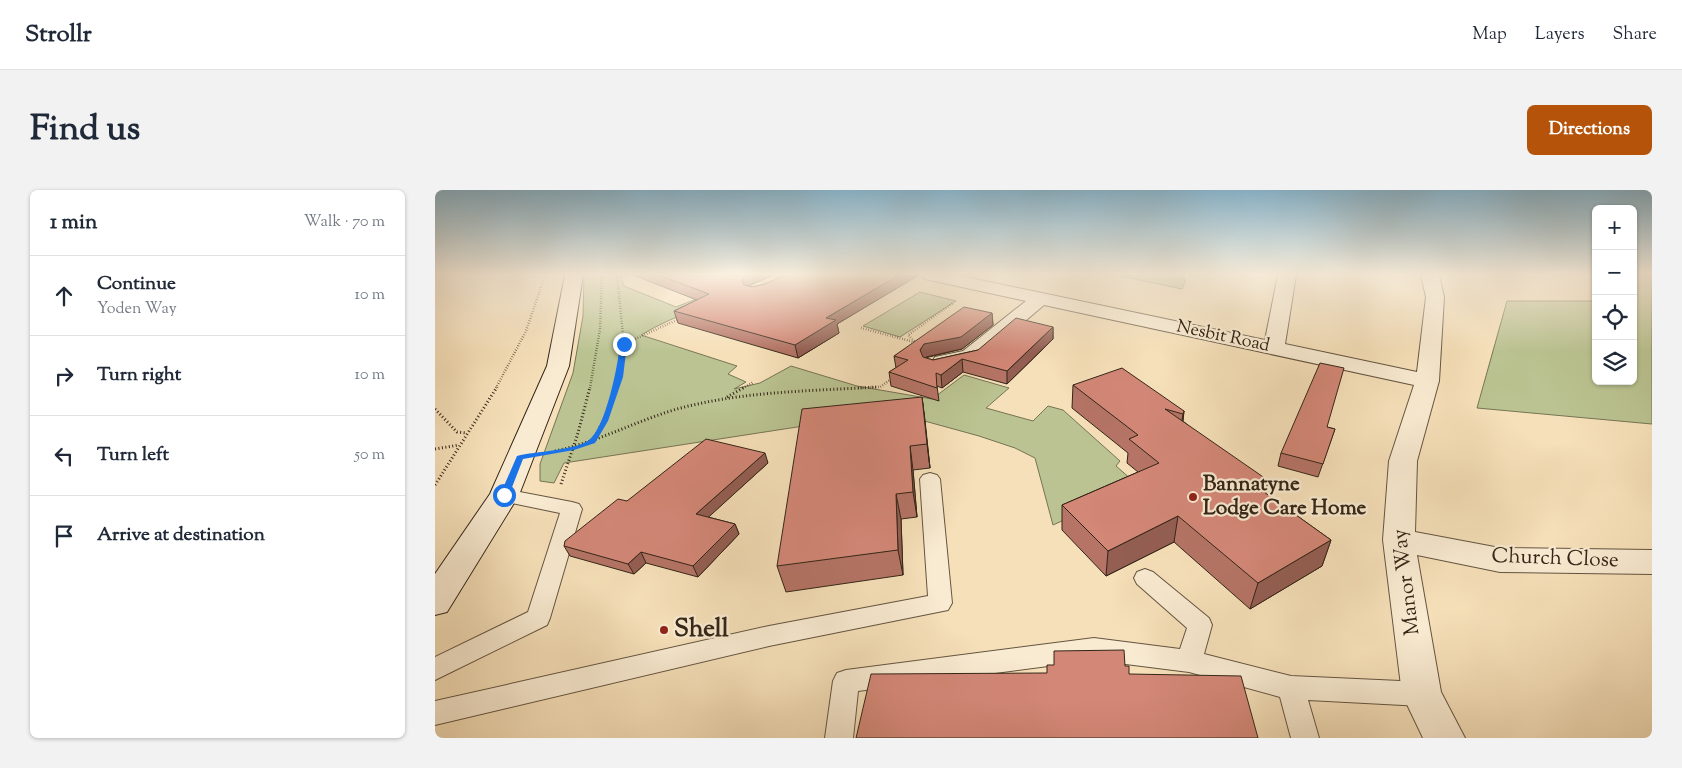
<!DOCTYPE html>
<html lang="en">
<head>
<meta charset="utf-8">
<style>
  :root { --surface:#fff; --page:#f2f2f3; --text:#1f2937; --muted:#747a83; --line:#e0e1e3; --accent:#b45309 }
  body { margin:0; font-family:"Sorts Mill Goudy",serif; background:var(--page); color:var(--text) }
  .controls { position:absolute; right:15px; top:15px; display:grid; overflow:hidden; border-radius:8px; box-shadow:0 1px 4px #0004 }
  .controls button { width:45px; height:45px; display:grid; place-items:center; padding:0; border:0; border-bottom:1px solid var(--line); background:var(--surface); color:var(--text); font:25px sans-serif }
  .stop { position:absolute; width:15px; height:15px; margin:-11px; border:4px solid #1a73e8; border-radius:50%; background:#fff }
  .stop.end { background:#1a73e8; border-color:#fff; box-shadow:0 1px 5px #0008 }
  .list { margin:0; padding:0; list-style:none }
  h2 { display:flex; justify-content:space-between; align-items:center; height:65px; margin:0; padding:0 20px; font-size:21px }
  h2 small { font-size:16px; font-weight:400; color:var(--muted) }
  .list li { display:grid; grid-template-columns:32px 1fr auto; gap:15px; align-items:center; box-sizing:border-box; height:80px; padding:0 20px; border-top:1px solid var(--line) }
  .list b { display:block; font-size:19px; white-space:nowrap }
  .list p { margin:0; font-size:16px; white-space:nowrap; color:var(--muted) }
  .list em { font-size:16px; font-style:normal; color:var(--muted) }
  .icon { flex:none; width:28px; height:28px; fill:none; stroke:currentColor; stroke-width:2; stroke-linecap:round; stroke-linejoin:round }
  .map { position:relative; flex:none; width:1217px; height:548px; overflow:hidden; border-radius:8px }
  header { display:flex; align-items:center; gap:30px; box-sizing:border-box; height:70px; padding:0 25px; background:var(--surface); border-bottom:1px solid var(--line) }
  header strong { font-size:24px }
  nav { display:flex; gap:28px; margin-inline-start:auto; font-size:18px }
  .intro { display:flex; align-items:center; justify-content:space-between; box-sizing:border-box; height:120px; padding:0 30px }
  h1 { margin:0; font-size:35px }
  .button { padding:12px 22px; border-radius:8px; background:var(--accent); color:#fff; font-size:18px; font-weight:700 }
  main { display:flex; gap:30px; padding:0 30px }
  aside { flex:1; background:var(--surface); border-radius:8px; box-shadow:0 1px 4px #0004 }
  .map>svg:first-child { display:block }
  .green { fill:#bac391; stroke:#767454 }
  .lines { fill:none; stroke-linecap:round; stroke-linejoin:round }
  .service-casing { stroke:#645440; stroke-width:2 }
  .minor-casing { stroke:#645440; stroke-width:2 }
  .secondary-casing { stroke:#332517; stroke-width:2 }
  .path-far1 { stroke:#332517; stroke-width:2.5; stroke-dasharray:0.5 2; stroke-linecap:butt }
  .path { stroke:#332517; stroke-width:3; stroke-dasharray:1 2.5; stroke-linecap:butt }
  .service { fill:#f9ebd2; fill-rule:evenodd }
  .minor { fill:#f9ebd2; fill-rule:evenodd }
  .secondary { fill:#f9ebd2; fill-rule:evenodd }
  .wall { fill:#b57466; stroke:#332517 }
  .shaded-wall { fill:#945e53; stroke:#332517 }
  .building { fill:#d38777; stroke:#332517 }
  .route { fill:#1a73e8 }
  .poi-dot { fill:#8f2418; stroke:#f9ebd2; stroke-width:2 }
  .labels { text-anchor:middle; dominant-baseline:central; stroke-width:4.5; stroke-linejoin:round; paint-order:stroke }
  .far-street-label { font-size:18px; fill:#332517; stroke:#f9ebd2 }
  .poi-label { font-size:21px; font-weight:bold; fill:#332517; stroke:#f9ebd2; text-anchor:start }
  .street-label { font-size:21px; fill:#332517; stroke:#f9ebd2 }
  .near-poi-label { font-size:25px; font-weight:bold; fill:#332517; stroke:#f9ebd2; text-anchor:start }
</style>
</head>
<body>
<header>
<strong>Strollr</strong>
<nav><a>Map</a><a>Layers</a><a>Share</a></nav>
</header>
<div class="intro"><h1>Find us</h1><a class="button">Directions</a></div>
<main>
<aside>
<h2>1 min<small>Walk · 70 m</small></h2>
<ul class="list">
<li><svg class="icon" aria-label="ahead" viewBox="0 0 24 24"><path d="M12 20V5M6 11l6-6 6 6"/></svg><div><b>Continue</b><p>Yoden Way</p></div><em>10 m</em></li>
<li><svg class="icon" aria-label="right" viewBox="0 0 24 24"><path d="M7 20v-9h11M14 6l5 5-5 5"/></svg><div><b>Turn right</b></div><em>10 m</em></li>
<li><svg class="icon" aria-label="left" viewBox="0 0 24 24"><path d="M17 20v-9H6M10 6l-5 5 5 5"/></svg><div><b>Turn left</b></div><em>50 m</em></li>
<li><svg class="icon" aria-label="arrive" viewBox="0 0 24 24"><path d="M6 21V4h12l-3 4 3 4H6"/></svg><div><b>Arrive at destination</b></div></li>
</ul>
</aside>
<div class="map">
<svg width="1217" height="548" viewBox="0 0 1217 548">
  <rect width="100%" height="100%" fill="#f6e0b9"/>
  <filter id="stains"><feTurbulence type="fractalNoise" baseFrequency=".004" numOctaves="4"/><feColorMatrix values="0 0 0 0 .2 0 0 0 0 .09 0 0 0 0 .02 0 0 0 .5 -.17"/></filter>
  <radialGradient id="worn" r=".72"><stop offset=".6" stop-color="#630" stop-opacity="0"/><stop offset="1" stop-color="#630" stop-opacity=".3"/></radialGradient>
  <!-- green -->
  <path class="green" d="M149 85H191L186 87 189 96 241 117 299 94 302 85 322 92C285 113 242 123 206 145L302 176 293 184 311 192 299 199 325 193 356 176 422 196 497 209 529 185 574 198 551 218 598 231 613 216 628 220 685 271 681 276 704 296 618 335 600 268 580 258 544 246 475 227 375 235 129 273 119 293 105 291V274L138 183 148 126Z
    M680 85H746L749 87 750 92 747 99Z
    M1198 85H1217V234L1042 218 1072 111H1161V191H1198Z
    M485 102 521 111 465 147 428 136Z"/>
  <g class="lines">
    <defs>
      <path id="service" d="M495 283 502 285 505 289 517 413 513 420 334 456 0 535V511L334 436 493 406 485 289 488 285Z
        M69 299 137 312 144 314 147 319 115 428 112 435 0 490V467L93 422 125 323 62 310 59 305 62 300Z
        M710 379 718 382 774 428 777 435 769 464 856 486 987 492 997 496 1000 504 997 512 987 516 873 510 884 548H856L845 507 754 482 659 470 423 501 418 548H390L398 491 402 483 411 480 659 448 745 459 752 438 702 394 699 388 702 382Z"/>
      <path id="minor" d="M487 85H521L830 150 843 85H861L850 154 982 182 991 107 986 85H1004L1009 107 1004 191 982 271 980 342 1065 358 1217 360V384L1065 382 982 365 1006 502 1030 548H988L967 504 948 350 954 271 979 195 609 115 543 171 508 179 500 177 497 172 500 167 528 161 591 111 490 89Z"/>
      <path id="secondary" d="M130 85H148L134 176 84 305 12 422 0 425V384L55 304 112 176Z"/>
    </defs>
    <!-- service casing -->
    <use href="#service" class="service-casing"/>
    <!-- minor casing -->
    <use href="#minor" class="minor-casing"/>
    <!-- secondary casing -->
    <use href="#secondary" class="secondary-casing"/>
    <!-- path-far1 -->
    <path class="path-far1" d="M182 88 190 85
      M322 89 335 94
      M426 138 479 152
      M481 153 473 145 518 113
      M189 154 244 129
      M61 198 91 141 110 85
      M155 198 165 139 167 85
      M181 198 189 155 182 85
      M308 198 319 192
      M423 198 445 197 459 187"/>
    <!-- path -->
    <path class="path" d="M292 207 310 197
      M0 219 22 242 32 243
      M158 250 170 228 182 197
      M0 259 24 255
      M120 261C163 252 201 231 242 219 308 201 376 201 443 197
      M126 294 143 243 155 197
      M0 295 62 197"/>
    <!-- service -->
    <use href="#service" class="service"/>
    <!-- minor -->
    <use href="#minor" class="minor"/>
    <!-- secondary -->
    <use href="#secondary" class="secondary"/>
  </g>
  <!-- wall -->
  <path class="wall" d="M198 85H338L313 96 317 97 330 94 350 85H484L402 134 404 143 363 168 243 133 239 121 262 110Z
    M557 123 558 135 527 159 490 168 498 170 543 160 618 137V149L572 194 528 182 507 198 502 196 504 211 456 196 454 182 461 178 459 166Z
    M638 195 749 221 748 231 830 303 896 350 887 376 815 419 739 352 671 386 627 340V315L703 282 692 273 693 263 637 218Z
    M487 207 495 278 478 280 482 327 466 329 468 385 351 402 342 376Z
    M892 237 900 239 883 287 843 276 846 263Z
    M333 273 273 327 300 334 304 344 263 387 211 373 199 384 135 366 129 356 192 311Z"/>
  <!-- shaded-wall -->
  <path class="shaded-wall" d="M310 85H338L313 96 310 101 307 90Z
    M464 85H484L402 134 404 143 363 168 360 155 391 128Z
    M557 123 558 135 527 159 491 167 486 173 485 160 489 154Z
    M618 137V149L572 194V181Z
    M527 169 528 182 507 198 506 185Z
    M487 207 490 230 495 278 492 254Z
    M749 221 746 244 744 247 748 224Z
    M475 256 478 280 482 327 478 302Z
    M330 263 333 273 266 334 261 324Z
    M834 291 827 316 822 297Z
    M461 304 466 329 468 385 463 360Z
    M743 326 739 352 671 386 673 361Z
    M300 334 304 344 263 387 258 376Z
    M896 350 887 376 815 419 823 393Z
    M206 362 211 373 199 384 193 374Z"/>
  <!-- building -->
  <path class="building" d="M223 85H310L307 90 309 95 317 97 330 94 350 85H464L391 128 401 130 360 155 239 121 274 104Z
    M529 117 557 123 526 147 489 154 485 160 488 167 498 170 543 160 581 128 618 137 572 181 527 169 506 185 501 183 502 198 454 182 473 170 459 166Z
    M885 173 909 178 892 237 900 239 888 274 846 263Z
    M687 178 749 221 748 224 730 219 834 291 822 297 896 350 823 393 743 326 673 361 627 315 724 273 694 249 703 245 638 195Z
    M487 207 492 254 475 256 478 302 461 304 463 360 342 376 367 219Z
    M271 249 330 263 261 324 300 334 258 376 206 362 193 374 129 356 130 351 183 309 192 311Z
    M689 460 690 476H694V484L806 486 823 548H421L436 484 612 483V475H619V461Z"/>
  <!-- sky -->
  <linearGradient id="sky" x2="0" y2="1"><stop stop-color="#8ab8d1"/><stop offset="0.52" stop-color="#fbf1e0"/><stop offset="1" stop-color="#fbf1e0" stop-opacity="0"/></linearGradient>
  <rect width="1217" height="162" fill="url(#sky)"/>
  <!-- route -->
  <path class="route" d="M189 152 192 154 188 187 173 231 160 253 139 260 88 269 74 305 69 307H66L65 305 82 266C101 261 138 261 154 250 171 237 183 175 185 154Z"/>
  <!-- markers -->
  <g class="poi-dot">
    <circle cx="758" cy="307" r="5"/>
    <circle cx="229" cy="440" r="5"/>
  </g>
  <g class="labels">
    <!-- far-street labels -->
    <g class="far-street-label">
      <text transform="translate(788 147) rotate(12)">Nesbit Road</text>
    </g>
    <!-- poi labels -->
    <g class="poi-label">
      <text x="768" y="295">Bannatyne<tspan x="768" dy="24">Lodge Care Home</tspan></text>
    </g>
    <!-- street labels -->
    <g class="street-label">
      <text transform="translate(1120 369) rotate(2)">Church Close</text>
      <text transform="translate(972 392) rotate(-97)">Manor Way</text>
    </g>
    <!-- near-poi labels -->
    <g class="near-poi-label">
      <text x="239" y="440">Shell</text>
    </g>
  </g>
  <rect width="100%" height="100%" filter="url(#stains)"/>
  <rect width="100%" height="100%" fill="url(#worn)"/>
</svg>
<div class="controls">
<button>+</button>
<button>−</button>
<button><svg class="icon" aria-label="locate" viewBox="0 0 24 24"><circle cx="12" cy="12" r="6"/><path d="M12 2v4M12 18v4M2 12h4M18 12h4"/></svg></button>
<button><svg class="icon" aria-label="layers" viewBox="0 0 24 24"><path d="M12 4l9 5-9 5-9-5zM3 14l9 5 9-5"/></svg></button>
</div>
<div class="stop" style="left:69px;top:305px"></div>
<div class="stop end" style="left:189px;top:154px"></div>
</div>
</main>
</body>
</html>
